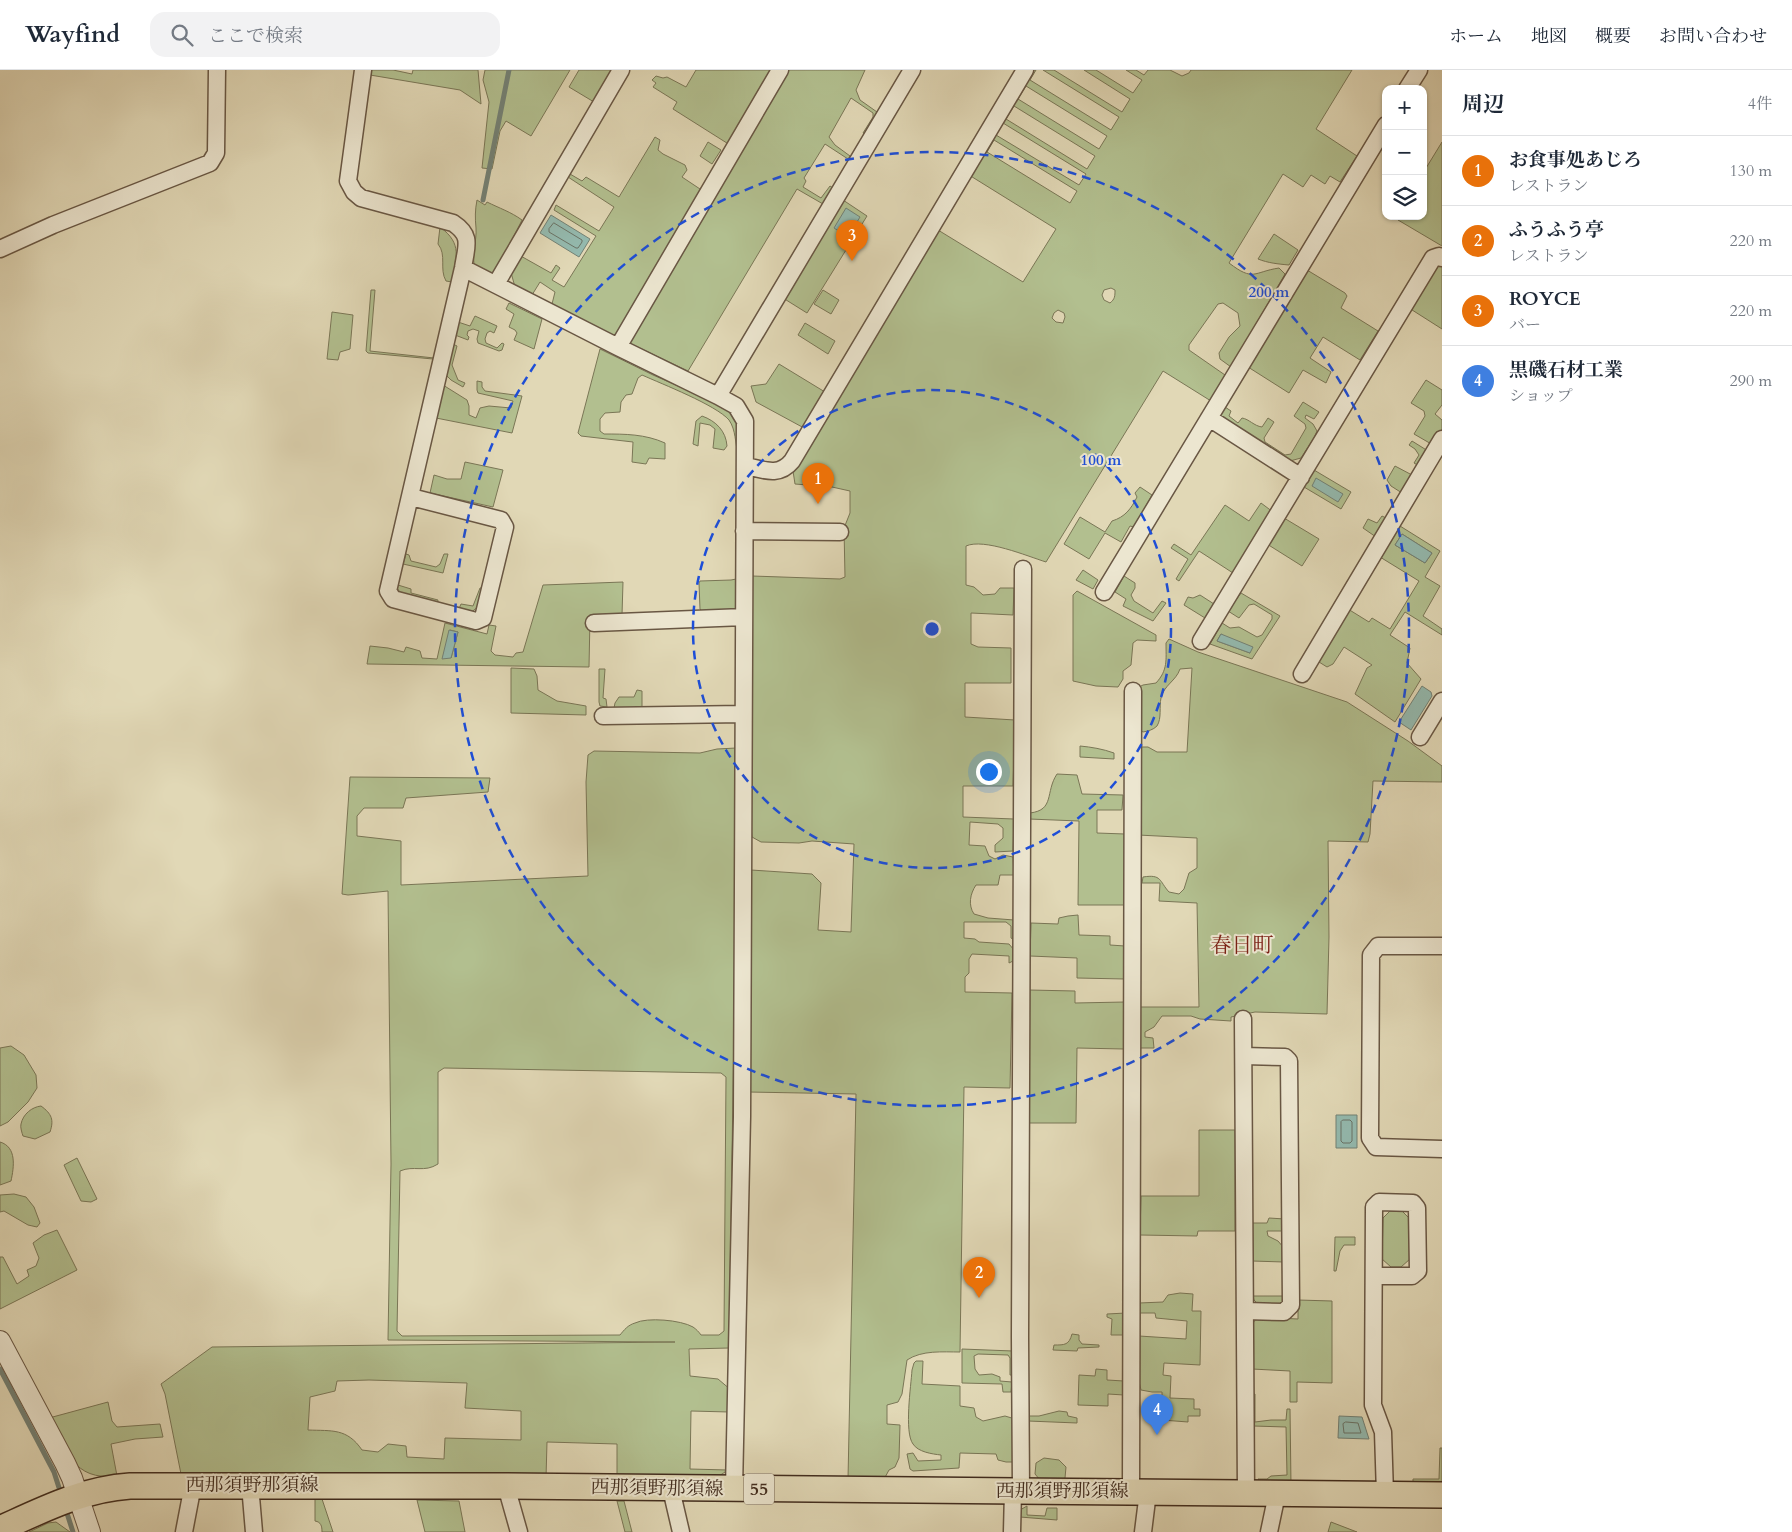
<!DOCTYPE html>
<html lang="ja">
<head>
<meta charset="utf-8">
<style>
  :root { --surface:#fff; --page:#f2f2f3; --text:#1f2937; --muted:#747a83; --line:#e0e1e3; --accent:#8f2418 }
  body { margin:0; font-family:Cardo,"Noto Serif JP",serif; background:var(--page); color:var(--text) }
  .controls { position:absolute; right:15px; top:15px; display:grid; overflow:hidden; border-radius:10px; box-shadow:0 1px 4px #0004 }
  .controls button { width:45px; height:45px; display:grid; place-items:center; padding:0; border:0; border-bottom:1px solid var(--line); background:var(--surface); color:var(--text); font:25px sans-serif }
  .you { position:absolute; left:988px; top:701px; width:18px; height:18px; margin:-12px; border:4px solid #fff; border-radius:50%; background:#1a73e8; box-shadow:0 0 0 8px #1a73e833 }
  .badge { display:grid; place-items:center; width:32px; height:32px; border-radius:50%; background:var(--accent); color:#fff; font-size:16px; font-weight:700 }
  .pin { position:absolute; translate:-50% -41px; filter:drop-shadow(0 1px 2px #0008) }
  .pin::after { content:''; position:absolute; top:26px; width:18px; height:15px; background:inherit; clip-path:polygon(0 0,100% 0,50% 100%) }
  .list { margin:0; padding:0; list-style:none }
  h2 { display:flex; justify-content:space-between; align-items:center; height:65px; margin:0; padding:0 20px; font-size:21px }
  h2 small { font-size:16px; font-weight:400; color:var(--muted) }
  .list li { display:grid; grid-template-columns:32px 1fr auto; gap:15px; align-items:center; box-sizing:border-box; height:70px; padding:0 20px; border-top:1px solid var(--line) }
  .list b { display:block; font-size:19px; white-space:nowrap }
  .list p { margin:0; font-size:16px; white-space:nowrap; color:var(--muted) }
  .list em { font-size:16px; font-style:normal; color:var(--muted) }
  .icon { flex:none; width:28px; height:28px; fill:none; stroke:currentColor; stroke-width:2; stroke-linecap:round; stroke-linejoin:round }
  .map { position:relative; flex:none; width:1442px; height:1462px; overflow:hidden }
  header { display:flex; align-items:center; gap:30px; box-sizing:border-box; height:70px; padding:0 25px; background:var(--surface); border-bottom:1px solid var(--line) }
  header strong { font-size:24px }
  nav { display:flex; gap:28px; margin-inline-start:auto; font-size:18px }
  .search { width:350px; height:45px; background:var(--page); display:flex; align-items:center; gap:12px; box-sizing:border-box; padding:0 18px; border-radius:15px; color:var(--muted); font-size:19px }
  main { display:flex }
  aside { flex:1; background:var(--surface) }
  .map>svg:first-child { display:block }
  .green { fill:#b2bf8f; stroke:#7a7656; fill-rule:evenodd }
  .water { fill:#94baaf; stroke:#738175 }
  .lines { fill:none; stroke-linecap:round; stroke-linejoin:round }
  .shore { stroke:#6a7366; stroke-width:1 }
  .stream { stroke:#738175; stroke-width:5 }
  .minor-casing { stroke:#695744; stroke-width:19 }
  .tertiary-casing { stroke:#695744; stroke-width:22 }
  .primary-casing { stroke:#412c1e; stroke-width:28 }
  .minor { stroke:#ece6d0; stroke-width:16 }
  .tertiary { stroke:#ece6d0; stroke-width:20 }
  .primary { stroke:#e1d8b6; stroke-width:25 }
  .ring { fill:none; stroke:#1d4ed8; stroke-width:2.5; stroke-dasharray:9 6 }
  .labels { text-anchor:middle; dominant-baseline:central; stroke-width:4; stroke-linejoin:round; paint-order:stroke }
  .shield { fill:#ece6d0; stroke:#746453; stroke-width:1 }
  .shield-label { font-size:18px; font-weight:bold; fill:#412c1e }
  .street-label { font-size:19px; fill:#412c1e; stroke:#ece6d0 }
  .quarter-label { font-size:21px; fill:#7a1f14; stroke:#ece6d0 }
  .centre { fill:#1d4ed8; stroke:#ece6d0; stroke-width:2.5 }
  .ring-label { font-size:15px; text-anchor:middle; font-weight:bold; fill:#1d4ed8; stroke:#ece6d0; stroke-width:4; stroke-linejoin:round; paint-order:stroke }
</style>
</head>
<body>
<header>
<strong>Wayfind</strong>
<div class="search"><svg class="icon" aria-label="search" viewBox="0 0 24 24"><circle cx="10" cy="10" r="6"/><path d="M15 15l6 6"/></svg>ここで検索</div>
<nav><a>ホーム</a><a>地図</a><a>概要</a><a>お問い合わせ</a></nav>
</header>
<main>
<div class="map">
<svg width="1442" height="1462" viewBox="0 0 1442 1462">
  <rect width="100%" height="100%" fill="#e1d8b6"/>
  <filter id="stains"><feTurbulence type="fractalNoise" baseFrequency=".004" numOctaves="4"/><feColorMatrix values="0 0 0 0 .2 0 0 0 0 .09 0 0 0 0 .02 0 0 0 .5 -.17"/></filter>
  <radialGradient id="worn" r=".72"><stop offset=".6" stop-color="#630" stop-opacity="0"/><stop offset="1" stop-color="#630" stop-opacity=".3"/></radialGradient>
  <!-- green -->
  <path class="green" d="M370 0H393L412 4 413 0H478L481 34 460 20 370 5Z
    M485 0H570L531 66 506 51 500 61 492 99 482 98 489 32 483 10Z
    M579 0H612L594 32 569 17Z
    M696 0H775L730 75 673 39 677 32 653 17 656 13 652 10 656 6 663 8 667 7 686 17Z
    M786 0H865L856 20 860 30 877 42 878 45 866 65 863 63 873 47V43L851 28 829 67 835 75 850 86 848 89 825 74 804 108 806 111 803 117 821 128 830 116 833 118 823 134 797 119 688 301 627 272Z
    M1033 0H1036L1030 10 1111 60 1119 47 1043 0H1054L1122 42 1130 29 1084 0H1096L1133 23 1142 10 1126 0H1136L1144 5 1148 0H1170L1182 6 1189 3 1191 0H1352L1316 59 1357 86 1340 112 1330 106 1325 114 1311 105 1303 117 1283 104 1229 193C1254 212 1253 202 1279 198L1285 204 1231 297 1220 289 1219 283 1229 267 1240 256 1238 243 1223 233 1218 234 1189 275V280L1225 305 1211 331 1163 301 1046 492C1027 486 984 468 966 476V515L974 517 983 525 995 524 1000 518H1014L1013 545 971 543V574L978 577 1011 578V613H965V647L1015 650 1013 716H963V747L1014 749 1013 781 995 782V775L1003 768V758L998 754 970 752 969 775 985 776 989 786 995 789 1003 785 1013 787 1014 805H1000L998 815H976C970 824 968 835 974 844L988 848 1014 850V870L1011 868V856L1006 852H964V868L975 869 979 872 1009 874 1014 880 1013 891 1009 893V886L972 884 969 889V903L965 907V922L1012 923 1010 1018 964 1017 960 1282C943 1282 922 1280 907 1290L902 1324 898 1332 887 1335V1354L900 1355 899 1388 895 1397 889 1400 883 1411 848 1409 856 1024 748 1022 746 956H734L729 1278 689 1279 690 1306 718 1309 731 1320 729 1342 691 1341 690 1399 728 1400 716 1408 617 1407V1374L547 1372 546 1408 181 1404 165 1324 161 1314 212 1277 675 1272 388 1270 391 1094 388 821 348 825 342 824 350 707 490 708 488 722 406 728 403 738H364L357 746V766L401 771V815L588 806 586 712 588 685 594 681 700 683 717 679 736 678 746 547 703 542 700 539 699 513 700 511 731 510 752 506 840 509 845 507 844 458 850 443V421L832 417 795 414 793 401 938 160 1023 212 1056 159 969 105ZM1026 16 1107 66 1099 79 1018 29ZM1014 36 1095 86 1087 99 1006 49ZM1003 53 1086 104 1079 115 996 65ZM994 70 1077 121 1070 133 987 82ZM1111 218 1115 220C1115 226 1115 229 1110 233L1104 230 1102 225 1104 220ZM1058 240 1064 243 1065 247 1063 253 1056 252 1052 248 1054 243ZM750 746 752 767 761 772 799 773 812 771 854 774 851 862 818 860 821 813 812 804 751 800V856ZM444 998 721 1003 726 1007 724 1261 719 1265H701C699 1262 696 1259 693 1257 681 1250 647 1247 635 1253 628 1255 624 1260 620 1265L402 1266 397 1261 400 1101C414 1095 424 1103 438 1094V1002ZM369 1310 467 1313 465 1338 521 1341V1370L445 1368 444 1389 407 1387 406 1376 388 1374 378 1382 362 1380C347 1358 332 1361 308 1360L310 1327 335 1321 337 1311Z
    M655 67 660 70 658 80 663 84 685 95 687 100 682 107 703 121 617 267 552 234 555 222 540 212 532 225 515 217 510 199 519 185 551 203 556 195 560 198 552 210 564 217 596 166 554 140 556 135 599 161 614 137 568 107 570 104 582 111 586 107 619 127Z
    M708 72 721 80 712 94 700 86Z
    M1442 72V176L1398 150 1400 146H1423V103Z
    M477 130 485 135 487 132C499 138 511 142 522 150L497 200 492 204 475 198C471 185 477 171 476 158 475 148 475 140 477 130Z
    M843 130 867 146 807 243 783 228Z
    M440 157C463 174 456 187 452 212L446 211C439 199 447 185 438 174Z
    M1274 164 1298 180 1289 195C1278 194 1268 193 1258 189Z
    M1442 195V259L1409 238 1435 198Z
    M1307 200 1345 223 1347 226 1341 238 1378 261 1360 290 1323 267 1310 288 1331 302 1326 313 1303 300 1289 323 1248 297Z
    M371 220H375L370 281 434 288 433 289 368 283 366 281Z
    M823 220 839 230 831 244 814 234Z
    M509 233 542 249 534 279 514 270 517 263 515 260 509 257 514 244 506 239Z
    M332 242 353 245 350 279 340 282 338 290 327 289Z
    M475 246 497 256 494 263 490 261 487 263 485 269 486 273 497 278 502 273 504 274 502 280 499 281 478 273 477 269 479 261 473 259 468 261 467 265 469 267 468 270 455 265 458 252 470 256Z
    M805 253 835 271 828 284 798 265Z
    M453 274 457 276 452 295 458 310 465 313 463 317 451 310 445 304Z
    M600 279 653 305 724 336 738 348V384C735 373 736 360 729 350 716 335 662 314 642 305L638 308 632 324 626 325 621 332 620 342 605 343 600 349V361L604 364C625 364 645 364 665 373V389L649 388 646 394 632 392 633 372 581 366 578 363Z
    M779 294 825 322 804 358 756 332 751 316 766 314Z
    M1426 310 1442 320V335L1435 344 1442 350V359L1433 375 1414 364 1425 346 1424 341 1411 333Z
    M477 311 482 312V317L485 321 522 326 512 363 436 348 443 315 467 330 469 336V345L476 348 480 338 489 336 511 338 513 331 478 323 477 320Z
    M1303 332 1319 342 1314 349 1306 345 1305 348 1313 354 1317 361 1314 368 1301 388 1290 391 1221 348 1222 335 1231 341 1229 346 1238 353 1242 348C1249 349 1254 356 1262 357L1268 348 1274 352 1264 368 1265 372 1285 385 1291 384 1306 358 1305 354 1294 346Z
    M702 346C716 351 726 361 727 376L724 380 713 378 715 359 710 355 700 353 698 376 693 374 696 351Z
    M1412 371 1428 381 1419 396 1414 393 1419 385 1415 379 1409 375Z
    M465 392 503 400 493 437 430 423 434 405 447 409H461Z
    M1395 396 1412 405 1402 423 1391 416 1387 410Z
    M1314 400 1351 422 1341 439 1304 417Z
    M1140 417 1152 425 1134 457 1130 456 1121 472 1105 463 1089 489 1064 474 1080 447 1105 462 1112 451C1125 447 1131 439 1137 427L1135 423Z
    M1261 433 1273 442 1233 503 1199 481 1179 511 1176 509 1188 489 1171 478 1174 474 1191 485 1225 435 1249 451Z
    M1382 446 1388 449 1376 467 1363 458 1368 449 1377 453Z
    M1284 448 1319 469 1302 496 1267 474Z
    M1400 456 1440 481 1425 507 1440 516 1423 546 1442 559V565L1405 542 1390 565 1410 578 1407 593 1421 609 1395 652 1355 624 1367 598 1372 595 1344 577 1333 594 1327 597 1319 592 1348 539 1369 552 1372 548 1390 559 1419 511 1380 487ZM1402 464 1432 483 1425 493 1395 475Z
    M406 484 409 485 411 491 436 497 440 494 444 484H448L443 503 403 494Z
    M1083 500 1098 510 1093 519 1076 510Z
    M1124 506 1135 513V518L1131 525 1134 531 1153 543 1162 531 1166 533 1153 551 1123 536 1126 529 1115 522Z
    M623 512 622 545 590 547 589 597 367 594 370 576 388 578 404 582 406 577 420 581 422 588 437 589 445 553 487 564 489 555 496 556 491 581 495 585 513 587 516 583 523 582 543 515ZM450 560 458 562 451 588Z
    M398 515 411 519V523L438 530 437 536 404 527 397 518Z
    M480 518H484L479 536 469 544 458 541 461 534 473 536Z
    M1077 521 1156 565V571L1137 570 1133 573 1131 595 1123 601V609L1118 617 1096 616 1073 611V525Z
    M1241 523 1280 546 1252 589 1210 574 1222 553 1230 558 1239 557 1257 567 1262 565 1272 549V545L1254 534 1249 535 1239 548 1228 541ZM1221 564 1250 583 1217 571Z
    M1200 525 1214 534 1205 548 1184 535 1188 527 1193 528Z
    M1169 569 1198 582 1347 632 1408 671 1442 696V712L1373 711 1370 764 1368 772 1328 771 1329 867 1327 944 1255 942 1231 947V951L1200 949 1191 946H1162L1154 957 1145 962V967L1153 968 1154 978H1140V937H1199L1197 833 1159 831 1160 813H1142L1143 807C1162 804 1159 811 1169 822L1179 824 1184 819 1189 803 1197 798V768L1138 765 1141 677H1148L1157 682H1187L1192 598 1180 599C1176 611 1164 615 1161 628 1159 637 1162 648 1157 656 1153 660 1148 661 1143 662L1135 657 1137 618 1143 615 1156 613C1168 600 1166 590 1166 573Z
    M511 598 534 599 537 606 538 620 557 631 586 636V645L511 643Z
    M599 599H605L603 628 606 629 607 637 600 636 599 632Z
    M637 620 642 621V638H614L615 633 619 627H634Z
    M1080 676C1091 677 1103 679 1114 683V689L1080 687Z
    M1057 704 1077 705 1082 724 1123 725 1122 740H1097V763L1125 764 1124 835H1078L1079 751 1029 749 1030 743C1055 740 1045 722 1057 704Z
    M1078 845 1079 865 1110 866V875L1125 876V909L1077 908V888L1030 886 1031 853 1058 854 1059 848 1068 846Z
    M1029 920 1075 921V933L1125 932 1124 979 1077 978 1076 1053H1028Z
    M11 976 24 985 36 1005 37 1018 28 1032 8 1052 0 1056V978Z
    M41 1036C52 1044 54 1050 50 1062L35 1069 23 1066C22 1063 20 1057 21 1054 23 1044 32 1037 41 1036Z
    M1199 1060H1235V1161H1198L1197 1166 1140 1165 1141 1126H1199Z
    M0 1072C17 1077 14 1097 11 1111L0 1115Z
    M77 1088 97 1129 91 1132 81 1131 64 1095Z
    M14 1124 26 1127 34 1137 40 1153 37 1157 28 1155 4 1141 0 1142V1125Z
    M1390 1141H1402L1410 1149V1189L1401 1197H1391L1382 1189 1383 1148Z
    M1269 1148 1285 1149 1284 1161H1267L1268 1166 1278 1171 1284 1178V1192L1252 1191V1153H1267Z
    M57 1160 77 1200 0 1239V1187H3L17 1214 29 1206 27 1200 36 1196 39 1188 33 1173 44 1165Z
    M1335 1167H1355V1175H1344L1340 1181 1336 1201H1334Z
    M1180 1223 1193 1224 1192 1241H1201L1200 1295 1164 1293 1163 1305 1171 1306 1170 1328 1194 1329V1339H1200V1346H1188V1352L1162 1350V1322H1152L1141 1320 1139 1311V1266L1186 1269 1187 1251 1156 1248 1155 1243H1139V1233L1163 1232 1168 1225Z
    M1253 1226H1283V1231L1278 1236 1259 1235 1254 1230Z
    M1298 1230 1332 1231V1313L1297 1312V1332H1290V1301L1252 1299V1255L1257 1247 1298 1249Z
    M1126 1243 1125 1265H1111L1112 1249 1107 1247V1244Z
    M1072 1264 1079 1265V1270L1082 1274 1099 1275V1277L1078 1278 1077 1281 1053 1280 1054 1275C1065 1275 1069 1275 1072 1264Z
    M962 1279 1013 1281 1012 1305H1010V1288L1008 1285 978 1284 974 1286 975 1299 979 1305 992 1304 1000 1307V1311L1012 1312 1011 1322H1003L1002 1314 962 1313Z
    M916 1291H923L922 1314 960 1316V1336L974 1338 976 1347 983 1351 1005 1346 1015 1349 1014 1392H1006L998 1390 996 1384 960 1383 959 1398 913 1401 910 1399 907 1384 913 1383 918 1391 941 1390V1385C932 1384 918 1382 913 1374 904 1362 911 1316 912 1300L914 1293Z
    M1096 1299 1107 1300V1310L1124 1311V1325L1108 1324V1336L1078 1335 1079 1305 1095 1306Z
    M1252 1324H1255V1352L1271 1350H1286L1287 1339H1290L1291 1415 1264 1414 1258 1409H1267L1271 1406 1287 1405 1286 1357 1253 1356Z
    M108 1332 112 1351 117 1357 160 1354 163 1367 135 1369 111 1374 117 1406C72 1411 67 1380 49 1348Z
    M1059 1341 1067 1342 1068 1346 1077 1348V1353L1028 1351 1029 1346H1039Z
    M1440 1378H1442V1416L1413 1415V1409H1439Z
    M1044 1388 1059 1390 1066 1397 1065 1408 1062 1412 1040 1410 1035 1404 1036 1393Z
    M315 1429H322L333 1462H322C322 1456 321 1452 315 1451Z
    M417 1430 459 1431 465 1462H425Z
    M617 1431H624L632 1462H625Z
    M1027 1436V1445L1045 1446 1047 1438H1057V1450L1020 1447V1440Z
    M56 1452 70 1462H29L48 1453Z
    M1331 1452 1357 1462H1328Z"/>
  <!-- water -->
  <path class="water" d="M846 138 860 147 848 167 834 158Z
    M551 145 590 169 579 187 540 163Z
    M1316 408 1343 424 1338 432 1312 416Z
    M1402 464 1432 483 1425 493 1395 475Z
    M449 560 458 562 451 588 442 589Z
    M1221 564 1253 577 1250 583 1217 571Z
    M1422 616 1431 622 1432 626 1411 660 1399 652Z
    M1336 1045H1357V1078H1336Z
    M1339 1346 1362 1347 1369 1369 1338 1368Z"/>
  <g class="lines">
    <!-- shore -->
    <path class="shore" d="M554 153 582 170V172L578 178H576L549 162V159Z
      M1343 1050H1350L1352 1052V1071L1350 1073H1343L1341 1071V1052Z
      M1346 1352 1358 1353 1361 1363H1344L1343 1354Z"/>
    <!-- stream -->
    <path class="stream" d="M483 130 509 0
      M0 1299 54 1402 61 1424
      M65 1437 73 1462"/>
    <defs>
      <path id="minor" d="M363 0 348 111 354 122 361 128 453 153C473 166 466 177 463 198L388 521 393 529 476 551 483 548 505 457 501 450 411 427
        M1407 19 1419 0
        M0 179 53 155 210 93 216 83 217 0
        M463 198 618 277 718 326 736 336 745 351 742 1047 734 1419
        M496 214 621 0
        M618 277 780 0
        M718 326 912 0
        M1209 348 1301 407
        M746 396C764 400 779 407 792 391L1025 0
        M744 461 840 462
        M1104 522 1386 55
        M594 553 744 547
        M1201 571 1433 188 1439 186 1442 188
        M1302 604 1442 369
        M603 646 743 644
        M1420 667 1442 631
        M1442 876H1378L1371 885 1370 1068 1376 1077 1442 1079
        M1243 949 1246 1423
        M1244 986 1285 987 1289 991 1291 1235 1284 1242 1246 1241
        M1374 1206H1412L1418 1201 1417 1138 1413 1133 1379 1132 1374 1137 1373 1335 1383 1362 1385 1424
        M250 1415 254 1462
        M506 1416 519 1462
        M671 1419 681 1462
        M1021 1421 1020 1267 1023 499
        M1131 1422 1133 621
        M184 1462 193 1415
        M1012 1462 1013 1421
        M1143 1462 1148 1422
        M1269 1462 1277 1424"/>
      <path id="tertiary" d="M0 1271 65 1393 72 1408 90 1462"/>
      <path id="primary" d="M0 1459C42 1440 83 1419 130 1416H506L1442 1425"/>
    </defs>
    <!-- minor casing -->
    <use href="#minor" class="minor-casing"/>
    <!-- tertiary casing -->
    <use href="#tertiary" class="tertiary-casing"/>
    <!-- primary casing -->
    <use href="#primary" class="primary-casing"/>
    <!-- minor -->
    <use href="#minor" class="minor"/>
    <!-- tertiary -->
    <use href="#tertiary" class="tertiary"/>
    <!-- primary -->
    <use href="#primary" class="primary"/>
  </g>
  <!-- distance rings -->
  <g class="ring">
    <circle cx="932" cy="559" r="239"/>
    <circle cx="932" cy="559" r="477"/>
  </g>
  <g class="labels">
    <!-- shield labels -->
    <rect class="shield" x="744" y="1403.5" width="30" height="31" rx="4"/>
    <g class="shield-label">
      <text x="759" y="1419">55</text>
    </g>
    <!-- street labels -->
    <g class="street-label">
      <text x="252" y="1415">西那須野那須線</text>
      <text transform="translate(657 1418) rotate(1)">西那須野那須線</text>
      <text x="1062" y="1421">西那須野那須線</text>
    </g>
    <!-- quarter labels -->
    <g class="quarter-label">
      <text x="1242" y="875">春日町</text>
    </g>
  </g>
  <circle cx="932" cy="559" r="8" class="centre"/>
  <g class="ring-label">
    <text x="1269" y="227">200 m</text>
    <text x="1101" y="395">100 m</text>
  </g>
  <rect width="100%" height="100%" filter="url(#stains)"/>
  <rect width="100%" height="100%" fill="url(#worn)"/>
</svg>
<div class="controls">
<button>+</button>
<button>−</button>
<button><svg class="icon" aria-label="layers" viewBox="0 0 24 24"><path d="M12 4l9 5-9 5-9-5zM3 14l9 5 9-5"/></svg></button>
</div>
<div class="you"></div>
<div class="pin badge" style="left:818px;top:434px;background:#e8710a">1</div>
<div class="pin badge" style="left:979px;top:1228px;background:#e8710a">2</div>
<div class="pin badge" style="left:852px;top:191px;background:#e8710a">3</div>
<div class="pin badge" style="left:1157px;top:1365px;background:#3f7fe0">4</div>
</div>
<aside>
<h2>周辺<small>4件</small></h2>
<ul class="list">
<li><span class="badge" style="background:#e8710a">1</span><div><b>お食事処あじろ</b><p>レストラン</p></div><em>130 m</em></li>
<li><span class="badge" style="background:#e8710a">2</span><div><b>ふうふう亭</b><p>レストラン</p></div><em>220 m</em></li>
<li><span class="badge" style="background:#e8710a">3</span><div><b>ROYCE</b><p>バー</p></div><em>220 m</em></li>
<li><span class="badge" style="background:#3f7fe0">4</span><div><b>黒磯石材工業</b><p>ショップ</p></div><em>290 m</em></li>
</ul>
</aside>
</main>
</body>
</html>
